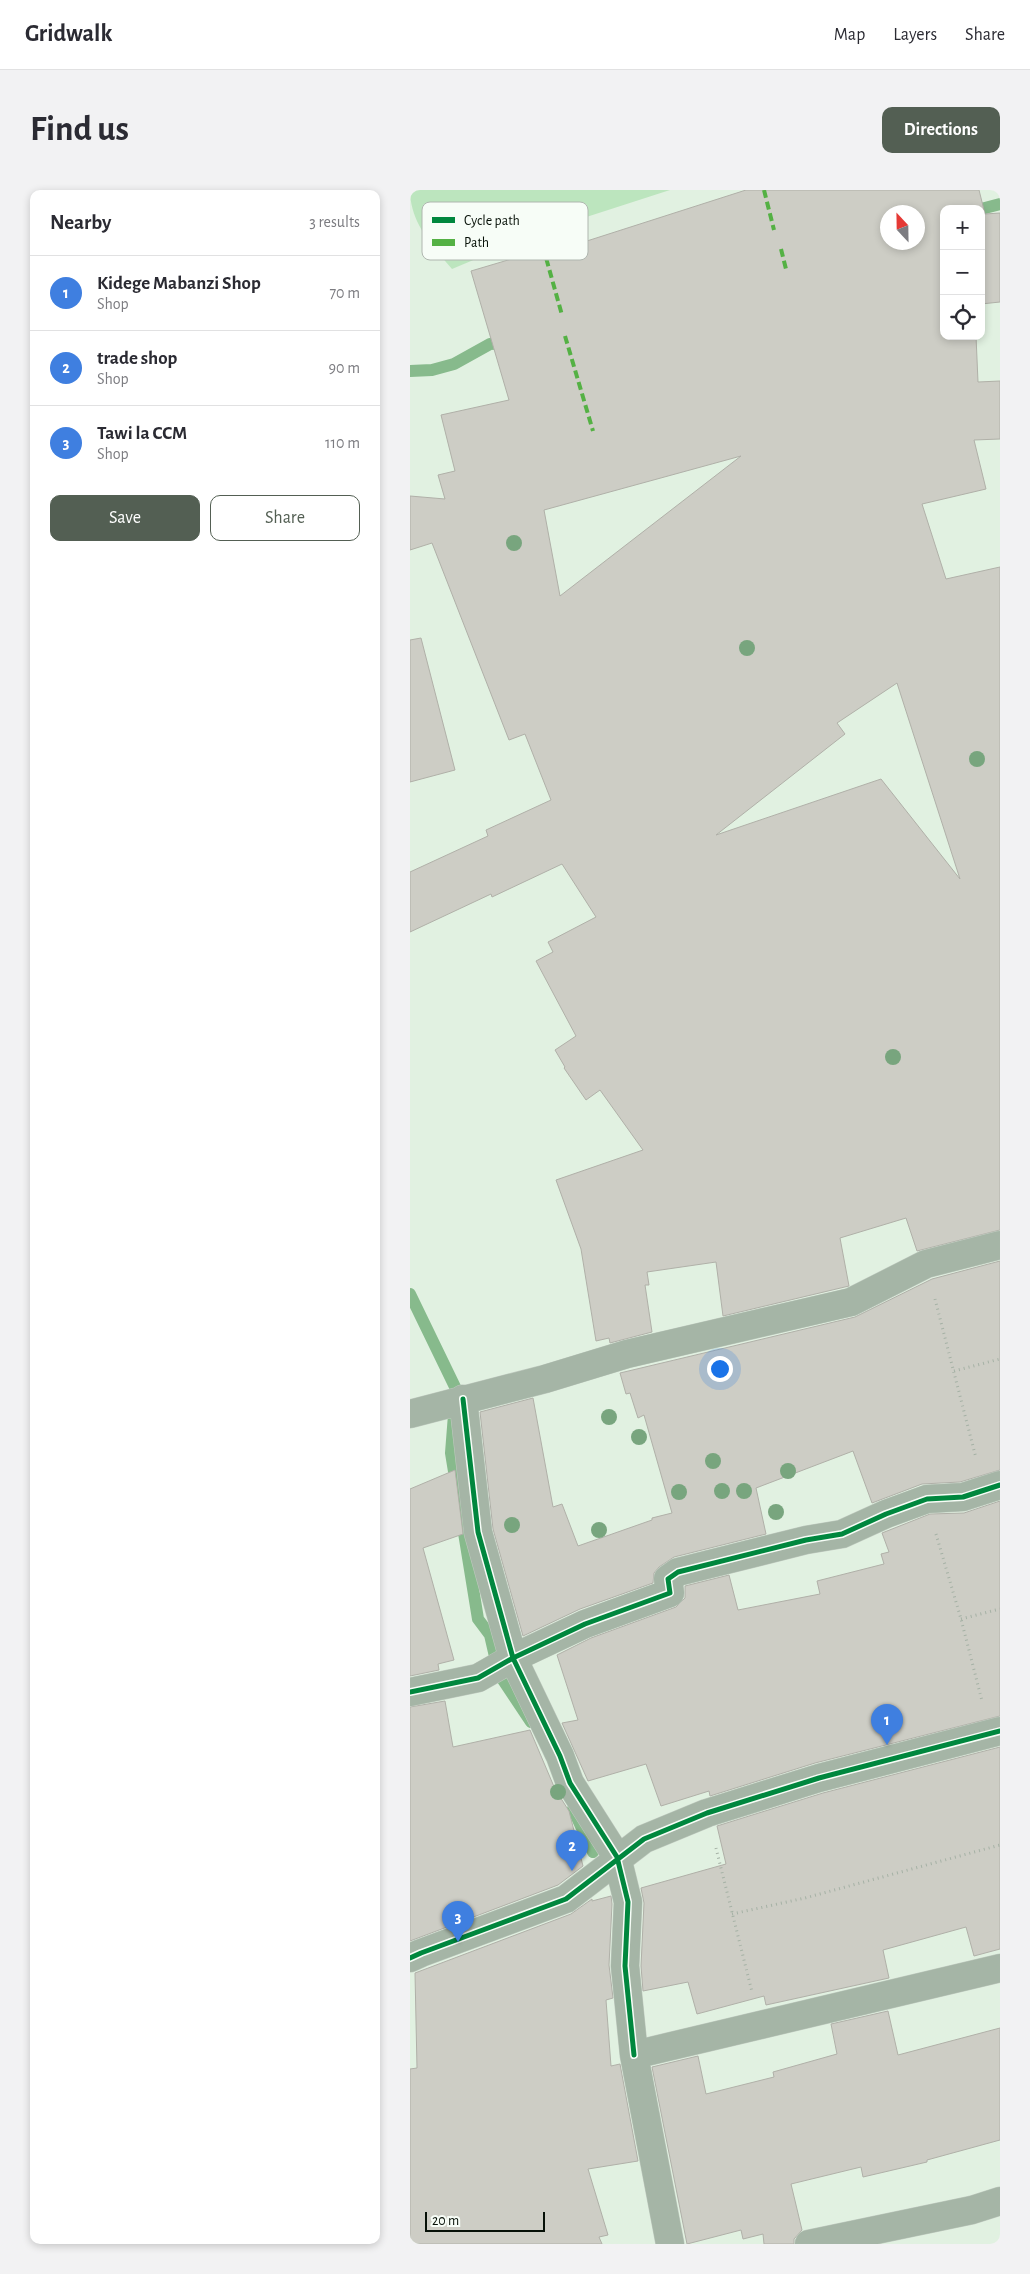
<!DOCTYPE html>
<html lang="en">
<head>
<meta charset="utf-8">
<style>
  :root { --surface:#fff; --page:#f2f2f3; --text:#2b2b33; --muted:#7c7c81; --line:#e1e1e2; --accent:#535f53 }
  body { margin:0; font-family:"Alegreya Sans",sans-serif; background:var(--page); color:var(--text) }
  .controls { position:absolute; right:15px; top:15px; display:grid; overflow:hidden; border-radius:10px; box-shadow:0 2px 8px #0003 }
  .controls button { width:45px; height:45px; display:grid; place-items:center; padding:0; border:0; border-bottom:1px solid var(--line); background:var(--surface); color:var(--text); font:25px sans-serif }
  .compass { position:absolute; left:470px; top:15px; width:45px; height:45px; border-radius:50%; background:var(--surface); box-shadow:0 2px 8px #0003; rotate:338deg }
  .scale { position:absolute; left:15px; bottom:12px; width:120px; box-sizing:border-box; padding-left:5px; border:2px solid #061007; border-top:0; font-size:14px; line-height:18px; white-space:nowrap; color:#061007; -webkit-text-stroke:4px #f7fdf7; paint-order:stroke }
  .you { position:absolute; left:309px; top:1178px; width:18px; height:18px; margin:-12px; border:4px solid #fff; border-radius:50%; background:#1a73e8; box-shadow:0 0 0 8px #1a73e833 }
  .badge { display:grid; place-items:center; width:32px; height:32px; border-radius:50%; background:var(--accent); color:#fff; font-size:16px; font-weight:700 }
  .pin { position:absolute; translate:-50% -41px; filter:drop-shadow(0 1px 2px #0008) }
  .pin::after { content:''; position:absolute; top:26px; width:18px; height:15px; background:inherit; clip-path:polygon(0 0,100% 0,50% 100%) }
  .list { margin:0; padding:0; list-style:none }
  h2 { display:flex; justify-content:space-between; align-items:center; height:65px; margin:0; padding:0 20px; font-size:21px }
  h2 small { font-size:16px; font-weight:400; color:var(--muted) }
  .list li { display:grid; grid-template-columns:32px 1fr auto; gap:15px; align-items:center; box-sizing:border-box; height:75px; padding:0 20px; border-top:1px solid var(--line) }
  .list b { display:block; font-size:19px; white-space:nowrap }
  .list p { margin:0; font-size:16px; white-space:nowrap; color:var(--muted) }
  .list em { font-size:16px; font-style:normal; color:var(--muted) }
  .actions { display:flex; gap:10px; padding:15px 20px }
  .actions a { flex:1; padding:11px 0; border:1px solid var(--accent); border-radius:10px; text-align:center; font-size:18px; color:var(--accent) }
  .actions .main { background:var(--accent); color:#fff }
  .icon { flex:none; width:28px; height:28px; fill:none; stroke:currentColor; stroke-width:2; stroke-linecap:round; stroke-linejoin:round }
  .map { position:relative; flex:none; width:590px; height:2054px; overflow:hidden; border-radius:10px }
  header { display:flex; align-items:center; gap:30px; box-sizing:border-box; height:70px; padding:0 25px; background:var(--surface); border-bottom:1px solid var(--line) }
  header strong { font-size:24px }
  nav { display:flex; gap:28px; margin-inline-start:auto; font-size:18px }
  .intro { display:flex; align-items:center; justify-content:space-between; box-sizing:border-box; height:120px; padding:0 30px }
  h1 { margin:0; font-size:35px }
  .button { padding:12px 22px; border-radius:10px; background:var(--accent); color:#fff; font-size:18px; font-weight:700 }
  main { display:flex; gap:30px; padding:0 30px }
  aside { flex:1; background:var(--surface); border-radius:10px; box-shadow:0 2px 8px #0003 }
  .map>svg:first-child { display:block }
  .green { fill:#bce5be }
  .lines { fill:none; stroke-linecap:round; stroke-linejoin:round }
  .stream { stroke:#87ba8c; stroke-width:12 }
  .building { fill:#cdcdc5; stroke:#b0b0a8; fill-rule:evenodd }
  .street-casing { stroke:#c0cbc0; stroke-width:29 }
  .path { stroke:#a5b1a5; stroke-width:3; stroke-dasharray:1 4; stroke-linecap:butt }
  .street { stroke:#a5b5a6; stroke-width:28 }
  .quiet { stroke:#54b144; stroke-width:4; stroke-dasharray:8 4; stroke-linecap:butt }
  .cycleway-casing { stroke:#f7fdf7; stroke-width:8 }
  .cycleway { stroke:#00873e; stroke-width:5 }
  .tree { fill:#78a57e }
  .key { fill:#f7fdf7; stroke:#afb6af; stroke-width:1 }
  .key-label { font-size:14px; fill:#061007 }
</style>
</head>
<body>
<header>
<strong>Gridwalk</strong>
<nav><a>Map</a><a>Layers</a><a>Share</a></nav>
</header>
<div class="intro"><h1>Find us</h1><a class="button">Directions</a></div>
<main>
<aside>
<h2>Nearby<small>3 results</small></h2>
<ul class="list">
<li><span class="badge" style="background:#3f7fe0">1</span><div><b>Kidege Mabanzi Shop</b><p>Shop</p></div><em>70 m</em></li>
<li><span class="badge" style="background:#3f7fe0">2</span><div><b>trade shop</b><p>Shop</p></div><em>90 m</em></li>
<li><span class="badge" style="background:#3f7fe0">3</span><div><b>Tawi la CCM</b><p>Shop</p></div><em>110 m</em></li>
</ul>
<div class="actions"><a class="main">Save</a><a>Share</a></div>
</aside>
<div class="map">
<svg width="590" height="2054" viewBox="0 0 590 2054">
  <rect width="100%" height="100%" fill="#e1f1e1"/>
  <!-- green -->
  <path class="green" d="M0 0H260L130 42 42 79C22 56 0 32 0 0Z"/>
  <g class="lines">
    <!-- stream -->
    <path class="stream" d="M571 19 590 14
      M0 181 22 180 44 174 80 154 99 153
      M0 1104 46 1199 41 1263 68 1429 80 1445 89 1484 121 1532
      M163 1619 183 1662"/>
  </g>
  <!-- building -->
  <path class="building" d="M336 0H569L575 24 590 23V112L571 114V19H534V146H566L568 192 590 191V249L564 250 576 299 512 314 536 389 590 377V1040L507 1061 496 1028 430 1048 439 1096 313 1126 306 1072 237 1082 239 1095H235L242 1142 200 1153 199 1148 186 1151 171 1059 146 990 233 960 190 900 176 910 154 878 155 877 145 860 166 846 126 771 143 762 138 752 186 727 152 674 82 707 81 704 0 742V682L78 646 76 640 141 610 115 544 99 550 22 353 0 360V306L35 309 28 285 45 281 31 225 99 210 61 81 125 62 127 67ZM478 22H508V52H478ZM331 266 150 406 134 320ZM487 493 550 689 471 589 306 645 435 544 427 533Z
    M11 448 45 580 0 592V450Z
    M590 1071V1280L550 1292 512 1294 462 1313 443 1261 346 1298 356 1344 264 1367 249 1377 244 1383 243 1393 170 1419 113 1446 83 1339 70 1222 123 1208 143 1317 152 1314 168 1356 242 1330V1328L262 1323 234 1225 228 1228 220 1203 216 1204 210 1183 445 1127 522 1089Z
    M45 1280 53 1344 13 1358 44 1470 28 1474 29 1480 0 1486V1299Z
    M590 1311V1526L405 1573 300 1606 299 1601 251 1616 236 1574 178 1591 152 1533 168 1530 147 1465 181 1448 266 1417 275 1408V1396L319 1385 328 1420 410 1404 407 1391 474 1374 471 1364 479 1362 472 1343 520 1324 554 1323Z
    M35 1511 43 1557 120 1540 145 1599 159 1621 173 1676 148 1695 0 1751V1517Z
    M590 1557V1759L564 1766 556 1737 473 1760 479 1788 356 1815 354 1806 287 1824 278 1792 233 1801 231 1776 234 1713 231 1698 316 1674 307 1636 413 1603Z
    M201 1706 202 1714 199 1775 203 1808 196 1810 201 1876 210 1874 228 1971 178 1979 198 2045 189 2047 192 2054H0V1879L7 1878 5 1783 161 1724 182 1709V1711Z
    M478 1821 488 1865 590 1838V1950L517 1970V1972L453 1987 451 1977 381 1994 392 2040 384 2049V2054H354L353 2044 333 2049 331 2040 277 2054 242 1877 288 1866 296 1904 364 1887 363 1882 427 1864 421 1834Z"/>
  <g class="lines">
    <defs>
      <path id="street" d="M53 1209 68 1342 103 1468 150 1566 160 1593 207 1667 218 1712 215 1776 224 1865
        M0 1224 135 1189 217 1164 441 1112 516 1074 590 1055
        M0 1502 68 1488 103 1468 175 1434 260 1403 258 1389 268 1382 396 1350 432 1344 476 1324 517 1309 553 1307 590 1295
        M0 1768 11 1763 156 1709 234 1649 297 1623 409 1588 590 1541
        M260 2054 224 1865 590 1778
        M399 2054 562 2020 590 2011"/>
    </defs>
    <!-- street casing -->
    <use href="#street" class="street-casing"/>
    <!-- path -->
    <path class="path" d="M525 1109 566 1268
      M544 1181 590 1169
      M526 1344 551 1429 572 1511
      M551 1429 590 1419
      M306 1658 342 1802
      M322 1724 395 1708 590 1655"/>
    <!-- street -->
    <use href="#street" class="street"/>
    <!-- quiet -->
    <path class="quiet" d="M354 0 364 40
      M133 57 152 125
      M371 59 376 79
      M155 146 183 241"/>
    <defs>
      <path id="cycleway" d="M53 1209 68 1342 103 1468 150 1566 160 1593 207 1667 218 1712 215 1776 224 1865
        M0 1502 68 1488 103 1468 175 1434 260 1403 258 1389 268 1382 396 1350 432 1344 476 1324 517 1309 553 1307 590 1295
        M0 1768 11 1763 156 1709 234 1649 297 1623 409 1588 590 1541"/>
    </defs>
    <!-- cycleway casing -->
    <use href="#cycleway" class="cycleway-casing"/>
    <!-- cycleway -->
    <use href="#cycleway" class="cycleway"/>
  </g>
  <!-- trees -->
  <g class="tree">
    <circle cx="104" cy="353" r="8"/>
    <circle cx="337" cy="458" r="8"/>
    <circle cx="567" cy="569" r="8"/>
    <circle cx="483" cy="867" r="8"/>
    <circle cx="199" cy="1227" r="8"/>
    <circle cx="229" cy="1247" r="8"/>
    <circle cx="303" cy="1271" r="8"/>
    <circle cx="378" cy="1281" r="8"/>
    <circle cx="312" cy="1301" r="8"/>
    <circle cx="334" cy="1301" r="8"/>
    <circle cx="269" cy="1302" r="8"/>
    <circle cx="366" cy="1322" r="8"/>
    <circle cx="102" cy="1335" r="8"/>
    <circle cx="189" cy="1340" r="8"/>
    <circle cx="148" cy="1602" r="8"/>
  </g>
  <!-- legend -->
  <rect x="12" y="12" width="166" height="58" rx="8" class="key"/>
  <rect x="22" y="27" width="23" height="6" fill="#00873e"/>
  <rect x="22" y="49" width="23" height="7" fill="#54b144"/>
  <g class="key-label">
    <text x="54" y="35">Cycle path</text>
    <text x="54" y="57">Path</text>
  </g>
</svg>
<div class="controls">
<button>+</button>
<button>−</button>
<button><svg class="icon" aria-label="locate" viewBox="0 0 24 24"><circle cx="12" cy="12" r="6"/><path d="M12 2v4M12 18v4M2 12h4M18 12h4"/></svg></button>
</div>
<svg class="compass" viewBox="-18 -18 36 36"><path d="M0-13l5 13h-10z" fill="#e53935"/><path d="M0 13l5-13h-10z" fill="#7c7c81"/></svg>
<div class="scale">20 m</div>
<div class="you"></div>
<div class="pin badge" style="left:477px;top:1555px;background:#3f7fe0">1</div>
<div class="pin badge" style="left:162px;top:1681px;background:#3f7fe0">2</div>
<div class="pin badge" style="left:48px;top:1752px;background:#3f7fe0">3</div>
</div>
</main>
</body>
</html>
